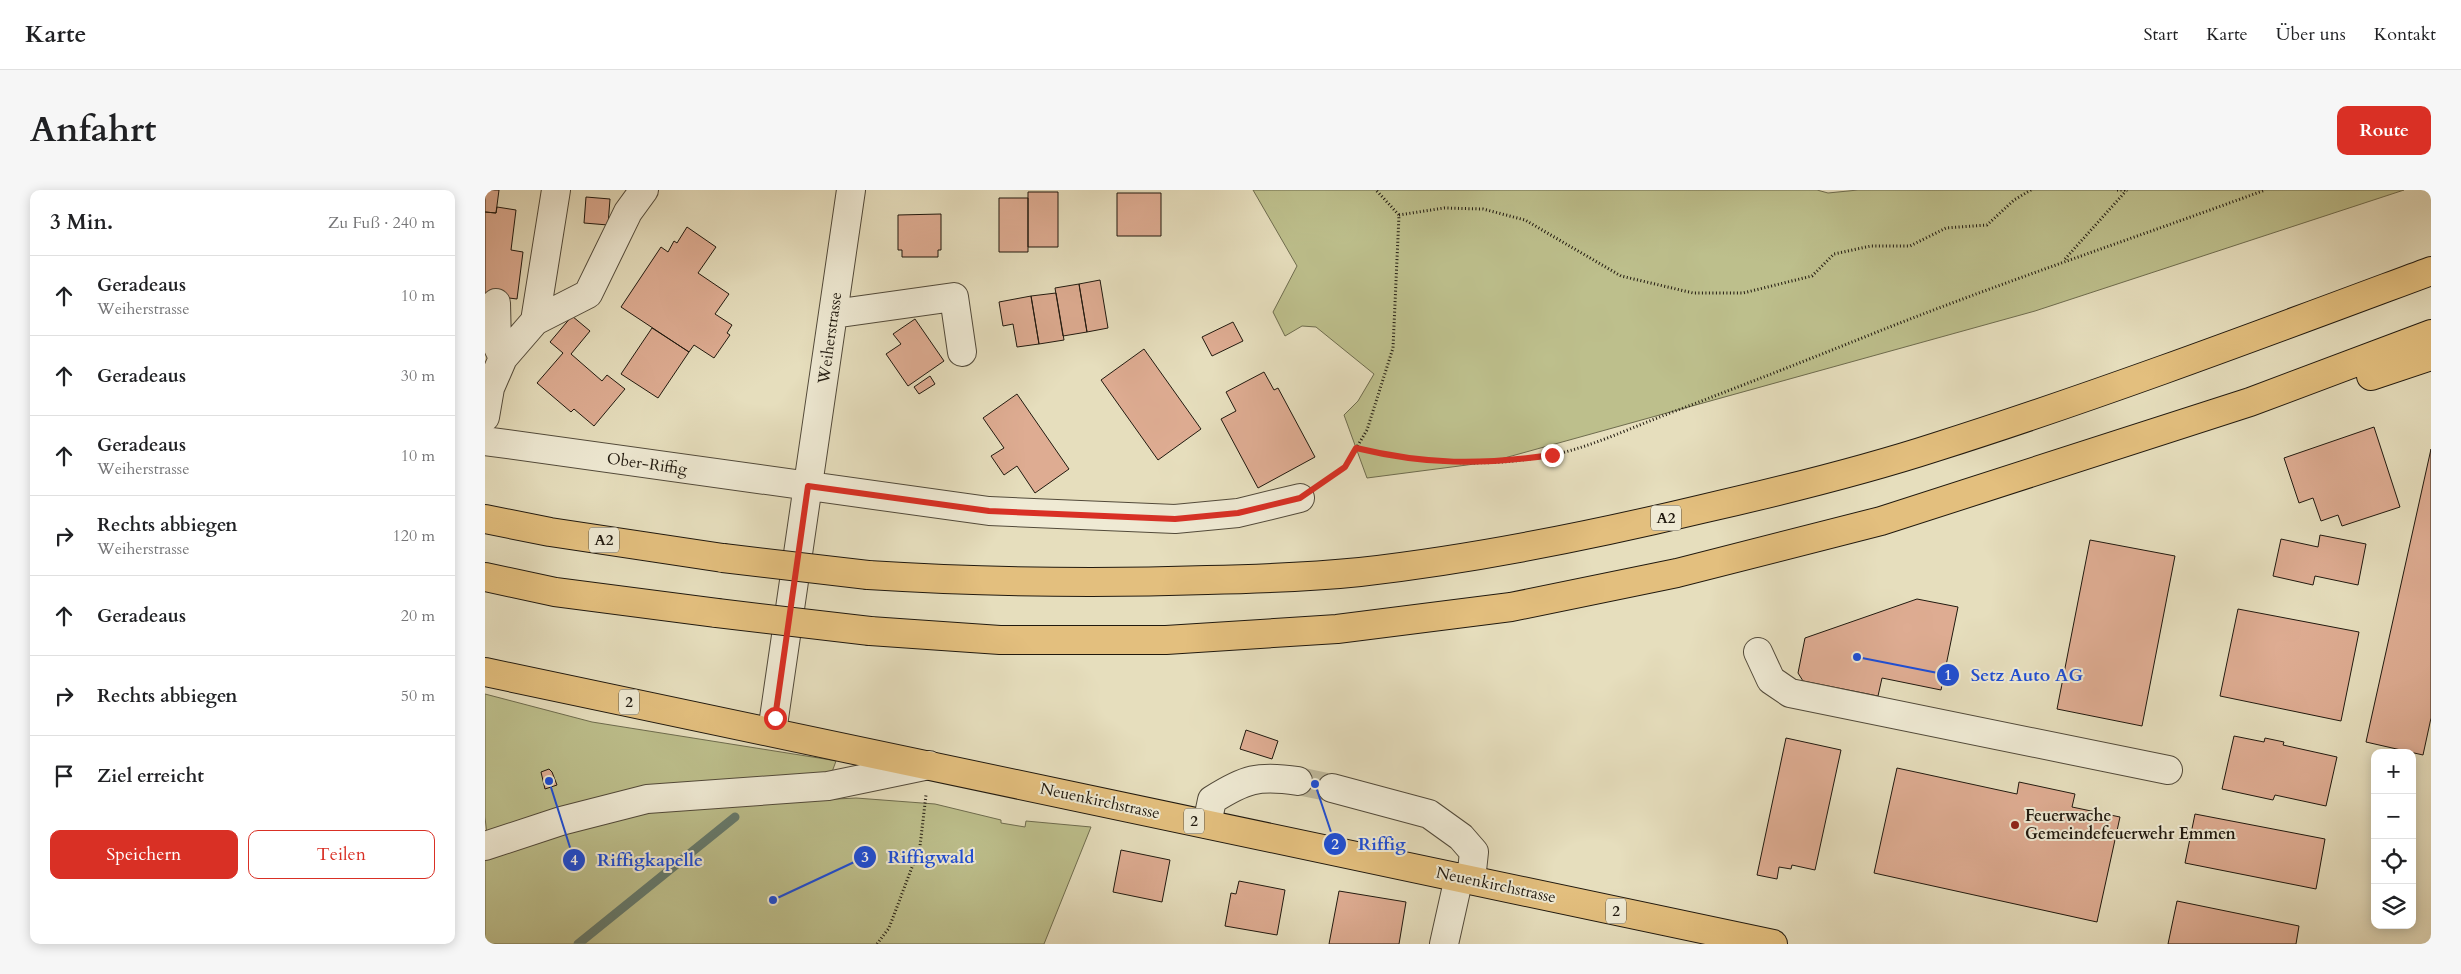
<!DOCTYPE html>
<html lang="de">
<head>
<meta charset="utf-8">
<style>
  :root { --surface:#fff; --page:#f6f6f6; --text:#202124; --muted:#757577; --line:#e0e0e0; --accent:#d93025 }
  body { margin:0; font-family:Cardo,serif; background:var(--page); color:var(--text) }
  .controls { position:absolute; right:15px; bottom:15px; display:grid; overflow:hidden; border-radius:10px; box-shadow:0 2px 12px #0003 }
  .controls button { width:45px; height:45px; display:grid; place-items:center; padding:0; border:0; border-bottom:1px solid var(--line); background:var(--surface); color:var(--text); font:25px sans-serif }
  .stop { position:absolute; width:15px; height:15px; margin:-11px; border:4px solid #d93025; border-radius:50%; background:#fff }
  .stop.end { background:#d93025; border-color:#fff; box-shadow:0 1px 5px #0008 }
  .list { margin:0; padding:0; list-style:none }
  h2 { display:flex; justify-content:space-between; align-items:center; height:65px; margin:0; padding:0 20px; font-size:21px }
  h2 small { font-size:16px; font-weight:400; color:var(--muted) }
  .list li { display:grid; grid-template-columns:32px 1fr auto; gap:15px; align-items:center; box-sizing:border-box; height:80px; padding:0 20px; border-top:1px solid var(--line) }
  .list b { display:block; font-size:19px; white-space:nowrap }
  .list p { margin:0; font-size:16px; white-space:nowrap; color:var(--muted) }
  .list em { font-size:16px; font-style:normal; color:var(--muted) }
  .actions { display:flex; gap:10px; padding:15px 20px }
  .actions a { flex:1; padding:11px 0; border:1px solid var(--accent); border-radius:10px; text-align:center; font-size:18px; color:var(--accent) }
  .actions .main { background:var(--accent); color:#fff }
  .icon { flex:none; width:28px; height:28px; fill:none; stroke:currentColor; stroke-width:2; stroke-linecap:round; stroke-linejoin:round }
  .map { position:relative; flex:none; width:1946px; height:754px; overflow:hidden; border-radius:10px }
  header { display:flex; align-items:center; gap:30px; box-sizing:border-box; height:70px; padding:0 25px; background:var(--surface); border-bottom:1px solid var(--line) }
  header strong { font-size:24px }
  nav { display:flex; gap:28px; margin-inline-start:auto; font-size:18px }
  .intro { display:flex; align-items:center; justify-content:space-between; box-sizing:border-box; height:120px; padding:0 30px }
  h1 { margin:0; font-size:35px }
  .button { padding:12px 22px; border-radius:10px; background:var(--accent); color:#fff; font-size:18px; font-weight:700 }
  main { display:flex; gap:30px; padding:0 30px }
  aside { flex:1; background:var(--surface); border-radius:10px; box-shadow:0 2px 12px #0003 }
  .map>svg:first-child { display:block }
  .green { fill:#bdbf8c; stroke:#6e6c4e }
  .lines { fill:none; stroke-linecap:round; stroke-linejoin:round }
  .stream { stroke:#677b6d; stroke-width:9 }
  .building { fill:#deac92; stroke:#20190f }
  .minor-tunnel { stroke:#beb79a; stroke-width:28; stroke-dasharray:28 14; stroke-linecap:butt }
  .minor-casing { stroke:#524a3a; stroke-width:30 }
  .major-casing { stroke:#20190f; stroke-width:30 }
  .highway-casing { stroke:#20190f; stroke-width:30 }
  .path { stroke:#20190f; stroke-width:3; stroke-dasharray:1 2.5; stroke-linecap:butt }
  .minor { stroke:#efead4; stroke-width:28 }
  .major { stroke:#e3bf7e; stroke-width:28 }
  .highway { stroke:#e3bf7e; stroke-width:28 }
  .highway-bridge-casing { stroke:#20190f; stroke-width:30; stroke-linecap:butt }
  .highway-bridge { stroke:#e3bf7e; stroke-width:28 }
  .route { stroke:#d93025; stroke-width:6 }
  .poi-dot { fill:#8f2418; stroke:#efead4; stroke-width:2 }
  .labels { text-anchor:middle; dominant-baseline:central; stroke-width:4; stroke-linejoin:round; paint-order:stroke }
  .shield { fill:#efead4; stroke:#5e584a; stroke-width:1 }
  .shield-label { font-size:15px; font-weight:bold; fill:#20190f }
  .street-label { font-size:16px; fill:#20190f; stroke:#efead4 }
  .poi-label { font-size:16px; font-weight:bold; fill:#20190f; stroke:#efead4; text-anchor:start }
  .leader { fill:none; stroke:#1d4ed8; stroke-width:2 }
  .callout-dot { fill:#1d4ed8; stroke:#efead4; stroke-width:2 }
  .mark-label { font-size:15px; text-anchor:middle; font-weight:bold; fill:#fff }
  .callout-label { font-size:18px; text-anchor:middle; font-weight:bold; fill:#1d4ed8; stroke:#efead4; stroke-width:4; stroke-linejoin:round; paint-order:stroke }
</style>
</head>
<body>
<header>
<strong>Karte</strong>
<nav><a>Start</a><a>Karte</a><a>Über uns</a><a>Kontakt</a></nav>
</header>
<div class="intro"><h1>Anfahrt</h1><a class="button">Route</a></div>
<main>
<aside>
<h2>3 Min.<small>Zu Fuß · 240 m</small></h2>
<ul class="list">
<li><svg class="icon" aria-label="ahead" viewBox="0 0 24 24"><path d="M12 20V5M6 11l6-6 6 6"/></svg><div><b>Geradeaus</b><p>Weiherstrasse</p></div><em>10 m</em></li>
<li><svg class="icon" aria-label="ahead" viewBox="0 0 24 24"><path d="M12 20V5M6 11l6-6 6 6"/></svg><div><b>Geradeaus</b></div><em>30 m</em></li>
<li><svg class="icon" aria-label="ahead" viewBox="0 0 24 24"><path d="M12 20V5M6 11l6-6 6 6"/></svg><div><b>Geradeaus</b><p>Weiherstrasse</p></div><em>10 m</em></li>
<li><svg class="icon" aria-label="right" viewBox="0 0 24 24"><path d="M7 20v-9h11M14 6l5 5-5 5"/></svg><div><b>Rechts abbiegen</b><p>Weiherstrasse</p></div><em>120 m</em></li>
<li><svg class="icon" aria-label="ahead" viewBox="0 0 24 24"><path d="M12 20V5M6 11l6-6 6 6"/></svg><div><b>Geradeaus</b></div><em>20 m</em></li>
<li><svg class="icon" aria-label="right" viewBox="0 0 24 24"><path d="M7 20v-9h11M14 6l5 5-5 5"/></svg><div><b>Rechts abbiegen</b></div><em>50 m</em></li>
<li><svg class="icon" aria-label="arrive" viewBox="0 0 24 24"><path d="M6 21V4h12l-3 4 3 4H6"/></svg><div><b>Ziel erreicht</b></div></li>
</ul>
<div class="actions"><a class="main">Speichern</a><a>Teilen</a></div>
</aside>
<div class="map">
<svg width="1946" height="754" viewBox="0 0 1946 754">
  <rect width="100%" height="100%" fill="#e6debd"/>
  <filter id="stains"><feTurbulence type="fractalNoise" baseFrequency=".004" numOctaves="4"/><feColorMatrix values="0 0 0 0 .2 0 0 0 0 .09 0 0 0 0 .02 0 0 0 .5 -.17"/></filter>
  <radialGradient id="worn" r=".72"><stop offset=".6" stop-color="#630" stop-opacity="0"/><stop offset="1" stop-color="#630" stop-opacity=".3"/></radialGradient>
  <!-- green -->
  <path class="green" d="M768 0H1332L1343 3 1373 0H1919L1550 121 1005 272 882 288 859 225 873 211 889 184 831 137 817 136 800 146 788 122 812 76Z
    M0 504 107 532 340 569 351 571 347 582 2 646 0 627Z
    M371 608 450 614 516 630V633L540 637 541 631 606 637 559 754H0V666L157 619Z"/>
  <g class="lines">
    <!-- stream -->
    <path class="stream" d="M93 754 250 627"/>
  </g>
  <!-- building -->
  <path class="building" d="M0 0H14L11 23 0 22Z
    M543 2H573V57H543Z
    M632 3H676V46H632Z
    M101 7 125 9 123 35 99 33Z
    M514 8H543V62H514Z
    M12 17 31 20 26 60 38 62 32 109 0 105V22L11 23Z
    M456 24V60H453V67H417V60H413V25Z
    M202 37 231 57 213 83 244 104 230 124 247 135 242 143 245 145 229 168 209 155 204 162 136 117 176 57 183 62 189 51 192 53Z
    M615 90 623 138 602 142 594 94Z
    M594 94 602 142 578 146 570 98Z
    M571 103 579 150 554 154 546 106Z
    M546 106 554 154 532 157 528 134 518 136 514 112Z
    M87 126 105 141 86 164 117 191 122 185 140 199 109 236 89 219 86 222 52 193 78 163 65 152Z
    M430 129 459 171 423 196 401 164 416 154 408 144Z
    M748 132 758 151 727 166 717 147Z
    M167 138 204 162 173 208 136 184Z
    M659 159 716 239 673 270 616 190Z
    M779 182 789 200 793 198 830 267 773 298 736 229 751 221 741 202Z
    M445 186 450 194 434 204 429 197Z
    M532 204 584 279 550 303 532 276 519 285 506 266 519 258 498 228Z
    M1889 237 1915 317 1857 336 1853 325 1836 331 1828 308 1814 313 1799 268Z
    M1946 259V528L1938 565 1881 552Z
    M1835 345 1881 354 1873 395 1830 386 1828 395 1788 386 1796 349 1833 357Z
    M1605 350 1690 366 1657 536 1572 519Z
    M1432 409 1473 417 1456 500 1397 488 1393 506 1318 491 1313 483 1320 448Z
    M1753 419 1874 442 1856 531 1735 506Z
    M761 540 793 551 787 569 755 559Z
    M1749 546 1779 552 1780 548 1799 552 1798 555 1852 567 1841 616 1790 605 1788 610 1737 599Z
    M1301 548 1356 560 1330 680 1307 675 1306 679 1294 677 1292 689 1272 685Z
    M1412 578 1532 604 1534 592 1590 604 1587 617 1635 627 1612 732 1389 683Z
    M64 579 67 582 72 595 60 599 56 582Z
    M815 579 849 586 845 609 810 603Z
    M1710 624 1840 649 1831 699 1700 673Z
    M636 660 685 670 677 712 628 702Z
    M754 691 800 700 792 745 740 736 746 703 751 704Z
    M854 701 921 712 914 754H844Z
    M1692 711 1814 736 1811 754H1683Z"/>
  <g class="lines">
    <!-- minor-tunnel -->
    <path class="minor-tunnel" d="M813 591 847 598"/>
    <defs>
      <path id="minor" d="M11 113 12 155 18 168
        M348 124 469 107 477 162
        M50 131 103 104 143 22 159 0
        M0 227 5 198 18 168 50 131 71 0
        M0 251 504 321 690 329 753 323 815 308
        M1273 462 1286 490 1305 503 1683 580
        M287 542 366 0
        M847 598 944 624 976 647 989 662 986 690
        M722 634 727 610C760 589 773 585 813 591
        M0 656 76 631 162 609 343 596 444 575
        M959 754 974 687"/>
      <path id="major" d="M0 482 1288 754"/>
      <path id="highway" d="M1886 186 1946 166
        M0 329 65 342 238 368
        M383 385C496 392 608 394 722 390 773 389 824 387 875 382 990 369 1104 346 1217 319 1296 301 1374 282 1451 257 1618 204 1782 142 1946 81
        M0 387 70 402 232 423
        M385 441 515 450H681L852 439 1026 417 1192 383 1396 331 1765 212 1946 144"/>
    </defs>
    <!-- minor casing -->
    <use href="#minor" class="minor-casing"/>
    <!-- major casing -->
    <use href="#major" class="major-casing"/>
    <!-- highway casing -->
    <use href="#highway" class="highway-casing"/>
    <!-- path -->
    <path class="path" d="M1632 0H1643
      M914 25 959 18 998 19 1040 30 1136 86 1208 103H1258L1327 86 1349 64 1386 56H1425L1461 38 1502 35 1529 10 1546 0
      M1580 69 1641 1
      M871 258C935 273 1002 279 1067 265 1106 257 1143 239 1180 225 1248 199 1315 173 1382 146 1514 93 1647 49 1780 0
      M837 293 860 277 882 240 908 158 914 25 891 0
      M392 754 404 738 435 656 441 605"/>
    <!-- minor -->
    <use href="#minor" class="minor"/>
    <!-- major -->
    <use href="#major" class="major"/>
    <!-- highway -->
    <use href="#highway" class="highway"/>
    <defs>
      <path id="highway-bridge" d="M238 368 383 385
        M232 423 385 441"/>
    </defs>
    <!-- highway-bridge casing -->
    <use href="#highway-bridge" class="highway-bridge-casing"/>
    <!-- highway-bridge -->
    <use href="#highway-bridge" class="highway-bridge"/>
  </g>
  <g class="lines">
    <!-- route -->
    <path class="route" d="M290 528 323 296 504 321 690 329 753 323 815 308 860 277 871 258C942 275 995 275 1067 265"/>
  </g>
  <!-- markers -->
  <circle class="poi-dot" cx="1530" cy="635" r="5"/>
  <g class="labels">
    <!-- shield labels -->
    <g class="shield">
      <rect x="1166" y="315.5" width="30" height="25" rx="4"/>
      <rect x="104" y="337.5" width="30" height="25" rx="4"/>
      <rect x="134" y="499.5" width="20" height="25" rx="4"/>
      <rect x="699" y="618.5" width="20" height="25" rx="4"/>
      <rect x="1121" y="708.5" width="20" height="25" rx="4"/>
    </g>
    <g class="shield-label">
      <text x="1181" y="328">A2</text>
      <text x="119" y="350">A2</text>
      <text x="144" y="512">2</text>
      <text x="709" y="631">2</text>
      <text x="1131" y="721">2</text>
    </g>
    <!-- street labels -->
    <g class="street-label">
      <text transform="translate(345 148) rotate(-82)">Weiherstrasse</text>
      <text transform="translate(162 274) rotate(8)">Ober-Riffig</text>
      <text transform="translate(615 611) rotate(12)">Neuenkirchstrasse</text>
      <text transform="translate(1011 695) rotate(12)">Neuenkirchstrasse</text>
    </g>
    <!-- poi labels -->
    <g class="poi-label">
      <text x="1540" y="626">Feuerwache<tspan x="1540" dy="18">Gemeindefeuerwehr Emmen</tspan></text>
    </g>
  </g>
  <!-- callouts -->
  <path class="leader" d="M1372 467L1463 485M830 594L850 654M288 710L380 667M64 591L89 670"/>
  <g class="callout-dot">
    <circle cx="1372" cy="467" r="5"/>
    <circle cx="830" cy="594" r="5"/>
    <circle cx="288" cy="710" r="5"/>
    <circle cx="64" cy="591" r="5"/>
    <circle cx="1463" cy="485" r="12"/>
    <circle cx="850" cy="654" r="12"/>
    <circle cx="380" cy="667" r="12"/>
    <circle cx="89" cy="670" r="12"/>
  </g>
  <g class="mark-label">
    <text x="1463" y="490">1</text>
    <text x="850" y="659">2</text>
    <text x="380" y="672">3</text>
    <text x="89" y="675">4</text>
  </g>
  <g class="callout-label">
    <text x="1542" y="491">Setz Auto AG</text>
    <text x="897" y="660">Riffig</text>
    <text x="446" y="673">Riffigwald</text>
    <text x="165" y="676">Riffigkapelle</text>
  </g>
  <rect width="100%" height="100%" filter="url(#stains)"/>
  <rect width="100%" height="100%" fill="url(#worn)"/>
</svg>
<div class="controls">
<button>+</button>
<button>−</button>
<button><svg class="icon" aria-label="locate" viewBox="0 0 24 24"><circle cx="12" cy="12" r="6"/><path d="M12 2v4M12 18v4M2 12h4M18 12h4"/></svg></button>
<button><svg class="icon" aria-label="layers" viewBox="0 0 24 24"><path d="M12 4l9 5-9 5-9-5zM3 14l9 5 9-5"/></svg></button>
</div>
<div class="stop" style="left:290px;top:528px"></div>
<div class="stop end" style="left:1067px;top:265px"></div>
</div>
</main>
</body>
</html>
